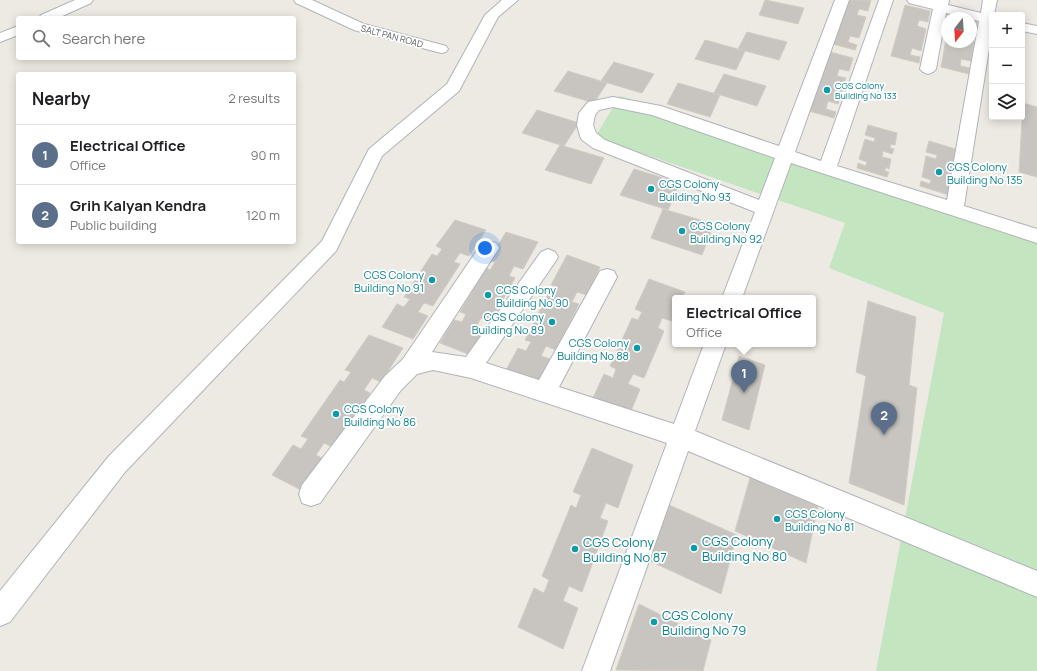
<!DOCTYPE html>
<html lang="en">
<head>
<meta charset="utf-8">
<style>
  :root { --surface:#fff; --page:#f6f6f6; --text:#202124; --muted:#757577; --line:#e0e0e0; --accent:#0f766e }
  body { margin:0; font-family:Manrope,sans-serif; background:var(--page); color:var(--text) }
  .controls { position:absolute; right:12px; top:12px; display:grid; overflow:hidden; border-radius:4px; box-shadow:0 2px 10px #0003 }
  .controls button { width:36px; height:36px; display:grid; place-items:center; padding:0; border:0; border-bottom:1px solid var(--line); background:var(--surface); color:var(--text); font:20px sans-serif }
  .compass { position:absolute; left:941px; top:12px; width:36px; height:36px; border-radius:50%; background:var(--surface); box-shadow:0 2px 10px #0003; rotate:197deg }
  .you { position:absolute; left:485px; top:248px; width:14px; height:14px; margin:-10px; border:3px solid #fff; border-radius:50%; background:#1a73e8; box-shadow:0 0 0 6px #1a73e833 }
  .badge { display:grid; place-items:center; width:26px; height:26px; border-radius:50%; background:var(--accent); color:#fff; font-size:13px; font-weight:700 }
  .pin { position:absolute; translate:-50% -33px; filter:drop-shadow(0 1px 2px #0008) }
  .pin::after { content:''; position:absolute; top:21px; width:14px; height:12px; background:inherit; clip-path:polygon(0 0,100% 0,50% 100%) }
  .popup { position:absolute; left:672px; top:295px; width:144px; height:52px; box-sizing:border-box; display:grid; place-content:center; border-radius:4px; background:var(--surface); filter:drop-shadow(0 1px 3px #0005); font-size:13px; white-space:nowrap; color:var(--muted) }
  .popup b { font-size:15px; color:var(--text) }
  .popup::after { content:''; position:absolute; left:50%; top:100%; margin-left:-8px; border:8px solid transparent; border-top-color:var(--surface) }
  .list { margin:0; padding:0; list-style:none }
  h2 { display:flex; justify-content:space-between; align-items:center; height:52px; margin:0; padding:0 16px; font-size:17px }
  h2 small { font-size:13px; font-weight:400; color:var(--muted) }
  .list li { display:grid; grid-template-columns:26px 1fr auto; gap:12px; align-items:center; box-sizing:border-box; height:60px; padding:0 16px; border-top:1px solid var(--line) }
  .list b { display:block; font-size:15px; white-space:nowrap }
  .list p { margin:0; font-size:13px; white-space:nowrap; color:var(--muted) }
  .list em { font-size:13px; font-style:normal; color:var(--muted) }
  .icon { flex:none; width:22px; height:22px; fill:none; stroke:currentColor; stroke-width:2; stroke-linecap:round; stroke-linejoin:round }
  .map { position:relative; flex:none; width:1037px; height:671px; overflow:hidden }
  .search { position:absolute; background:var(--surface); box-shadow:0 2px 10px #0003; left:16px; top:16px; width:280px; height:44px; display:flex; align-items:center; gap:10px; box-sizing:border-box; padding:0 14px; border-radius:4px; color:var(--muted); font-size:15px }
  .panel { position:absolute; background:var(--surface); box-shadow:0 2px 10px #0003; left:16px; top:72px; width:280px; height:172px; border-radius:4px }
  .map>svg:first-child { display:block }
  .green { fill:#c3e5c0 }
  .building { fill:#c8c5c0; stroke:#d2cbc1 }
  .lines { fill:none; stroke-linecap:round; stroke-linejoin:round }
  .minor-casing { stroke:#b0b4b8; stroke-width:2 }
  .minor { fill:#fff; fill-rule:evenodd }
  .culture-dot { fill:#0f9aa8; stroke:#fff; stroke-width:1.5 }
  .labels { text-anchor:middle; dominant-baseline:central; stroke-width:3.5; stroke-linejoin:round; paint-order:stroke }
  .far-street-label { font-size:9px; fill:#5b5f63; stroke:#fff }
  .far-culture-label { font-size:9px; fill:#0d838f; stroke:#fff; text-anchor:start }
  .culture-label { font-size:11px; fill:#0d838f; stroke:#fff; text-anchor:start }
  .near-culture-label { font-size:13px; fill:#0d838f; stroke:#fff; text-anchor:start }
</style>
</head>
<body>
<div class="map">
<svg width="1037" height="671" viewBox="0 0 1037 671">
  <rect width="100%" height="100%" fill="#edeae3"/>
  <!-- green -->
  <path class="green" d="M620 96 1037 230V671H876L944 313 829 268 845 223 595 137Z"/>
  <!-- building -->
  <path class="building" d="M765 0 804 8 798 24 759 15Z
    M845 0H871L868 11 859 9 857 15 866 17 859 38 850 36 848 42 857 45 855 50 829 43Z
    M905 5 930 11 928 22 919 20 917 26 926 29 921 51 912 48 910 55 920 57 919 63 891 56Z
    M971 19 977 21 975 32 971 31Z
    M747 32 787 42 779 60 738 49Z
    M947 34V42H971V38L974 39 971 61 961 59 960 66 970 68 969 74 941 67Z
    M705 40 745 51 736 70 695 59Z
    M826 51 853 58 849 71 839 69 837 76 846 78 838 104 828 101 826 109 836 112 834 118 805 110Z
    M614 62 654 74 642 93 601 81Z
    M568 71 607 83 594 103 554 91Z
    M724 74 766 86 757 106 714 93Z
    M678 83 720 95 710 117 667 104Z
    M1023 103 1037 107V177L1019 172Z
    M537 110 579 123 564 146 522 133Z
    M868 125 897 133 895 145 891 144 890 148 894 149 892 154 883 151 882 157 891 159 889 169 886 167 885 171 889 172 887 177 857 168 858 163 866 166 867 162 859 159 865 139 874 142 875 138 865 135Z
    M929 141 959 150 957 162 954 161 953 165 957 166 952 196 920 186 921 181 930 184 931 180 922 177 926 156 936 159 937 155 926 152Z
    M560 145 604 158 591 184 545 170Z
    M634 169 680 183 668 210 620 195Z
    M663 209 714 224 702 255 651 238Z
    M455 220 486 230 469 256 460 253 454 262 460 264 433 306 424 303 418 312 428 316 413 339 382 327 397 304 404 307 410 299 404 297 432 254 437 256 442 249 436 246Z
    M506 232 538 242 523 269 514 266 509 276 515 278 491 321 481 318 476 327 487 331 473 356 440 343 454 320 462 322 466 314 460 312 486 268 490 270 495 262 489 260Z
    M567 255 600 267 587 295 577 292 572 302 579 304 556 350 546 346 541 356 553 360 540 386 505 372 518 348 526 351 531 342 525 340 548 294 553 295 557 287 551 285Z
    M649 279 685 292 682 298H675V314L672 321 662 318 658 328 664 331 644 378 633 374 628 384 640 389 629 416 592 400 604 374 613 378 616 369 610 366 632 318 638 320 642 312 635 309Z
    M868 301 916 317 909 385 917 388 904 505 849 483 866 376 856 372Z
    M369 335 403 348 381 382 372 378 364 390 370 393 334 448 324 443 316 455 327 461 307 493 272 475 293 445 301 449 308 439 301 436 340 380 344 382 351 372 345 370Z
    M739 356 765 365 749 430 722 420Z
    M592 448 633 465 618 508 606 503 600 518 608 521 582 592 569 586 563 601 578 608 563 649 518 627 534 588 544 593 549 580 542 576 571 505 576 508 581 495 573 492Z
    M750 478 818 506 806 563 735 531Z
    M669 505 737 535 721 594 650 561Z
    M639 604 711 640 703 671 616 670Z"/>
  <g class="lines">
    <defs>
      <path id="minor" d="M75 0H93L91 3 58 18H39L41 15Z
        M294 0H312L364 24 446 46 448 49 446 52 441 53 354 30 296 3Z
        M502 0H518L498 17 459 91 382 156 336 251 125 472 10 622 0 626V591L109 456 322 241 369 149 447 84 485 15Z
        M835 0H849L795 152 821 161 879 0H893L837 166 947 200 979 21 946 13 936 69 933 72 928 74 923 72 920 69 933 9 909 3 907 0H949L948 5 981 13 983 0H997L994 15H992V30L964 206 1037 229V243L791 163 742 298H722L755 212 593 148 582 140 580 136 577 125 579 113 588 102 613 97 661 106 779 146ZM613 107 652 115 775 158 759 200 605 140 596 133 593 125 595 115 599 110Z
        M1022 23 1037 26V34L1022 31Z
        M18 26V35L0 42V33Z
        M489 241 496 243 499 248 432 352 466 357 541 252 548 249 555 252 558 257 555 262 486 363 539 380 600 271 607 269 614 271 617 277 559 387 674 424 704 344H726L695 431 1037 571V597L688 451 610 671H582L667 443 471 378 433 370 417 374 401 390 320 503 311 506 302 503 299 494 302 485 385 376 403 359 482 243Z"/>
    </defs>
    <!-- minor casing -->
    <use href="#minor" class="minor-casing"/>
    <!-- minor -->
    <use href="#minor" class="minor"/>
  </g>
  <!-- markers -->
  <g class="culture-dot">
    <circle cx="827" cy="90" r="4"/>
    <circle cx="939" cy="172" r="4"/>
    <circle cx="651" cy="189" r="4"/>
    <circle cx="682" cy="231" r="4"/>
    <circle cx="432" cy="280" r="4"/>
    <circle cx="488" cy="295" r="4"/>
    <circle cx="552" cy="322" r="4"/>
    <circle cx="637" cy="348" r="4"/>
    <circle cx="336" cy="414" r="4"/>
    <circle cx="777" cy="519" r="4"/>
    <circle cx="694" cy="548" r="4"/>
    <circle cx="575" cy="549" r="4"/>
    <circle cx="654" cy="622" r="4"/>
  </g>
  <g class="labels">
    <!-- far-street labels -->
    <g class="far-street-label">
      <text transform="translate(392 36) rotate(15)">SALT PAN ROAD</text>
    </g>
    <!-- far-culture labels -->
    <g class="far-culture-label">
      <text x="835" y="85">CGS Colony<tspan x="835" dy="10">Building No 133</tspan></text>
    </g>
    <!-- culture labels -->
    <g class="culture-label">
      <text x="947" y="166">CGS Colony<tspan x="947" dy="13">Building No 135</tspan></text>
      <text x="659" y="183">CGS Colony<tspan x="659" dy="13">Building No 93</tspan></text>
      <text x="690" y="225">CGS Colony<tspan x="690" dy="13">Building No 92</tspan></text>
      <text x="424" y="274" text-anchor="end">CGS Colony<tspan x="424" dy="13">Building No 91</tspan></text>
      <text x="496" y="289">CGS Colony<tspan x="496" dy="13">Building No 90</tspan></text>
      <text x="544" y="316" text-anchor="end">CGS Colony<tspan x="544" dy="13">Building No 89</tspan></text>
      <text x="629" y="342" text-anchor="end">CGS Colony<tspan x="629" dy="13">Building No 88</tspan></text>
      <text x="344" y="408">CGS Colony<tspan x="344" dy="13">Building No 86</tspan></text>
      <text x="785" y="513">CGS Colony<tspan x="785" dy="13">Building No 81</tspan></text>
    </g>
    <!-- near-culture labels -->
    <g class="near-culture-label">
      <text x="702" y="541">CGS Colony<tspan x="702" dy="15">Building No 80</tspan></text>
      <text x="583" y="542">CGS Colony<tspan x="583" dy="15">Building No 87</tspan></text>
      <text x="662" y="615">CGS Colony<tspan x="662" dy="15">Building No 79</tspan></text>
    </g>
  </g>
</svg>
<div class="controls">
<button>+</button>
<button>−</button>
<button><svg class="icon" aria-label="layers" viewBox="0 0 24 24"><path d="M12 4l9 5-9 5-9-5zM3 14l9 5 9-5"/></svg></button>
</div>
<svg class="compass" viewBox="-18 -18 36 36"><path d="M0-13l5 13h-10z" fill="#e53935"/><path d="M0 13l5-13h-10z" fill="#757577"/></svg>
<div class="you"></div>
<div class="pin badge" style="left:744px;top:393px;background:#5c6f8a">1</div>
<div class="popup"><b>Electrical Office</b>Office</div>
<div class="pin badge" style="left:884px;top:435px;background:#5c6f8a">2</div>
<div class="search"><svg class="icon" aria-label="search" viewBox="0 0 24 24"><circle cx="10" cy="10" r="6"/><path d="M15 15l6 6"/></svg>Search here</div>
<section class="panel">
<h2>Nearby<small>2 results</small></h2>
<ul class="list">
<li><span class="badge" style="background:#5c6f8a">1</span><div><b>Electrical Office</b><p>Office</p></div><em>90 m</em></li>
<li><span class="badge" style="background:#5c6f8a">2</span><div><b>Grih Kalyan Kendra</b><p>Public building</p></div><em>120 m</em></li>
</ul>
</section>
</div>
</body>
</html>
